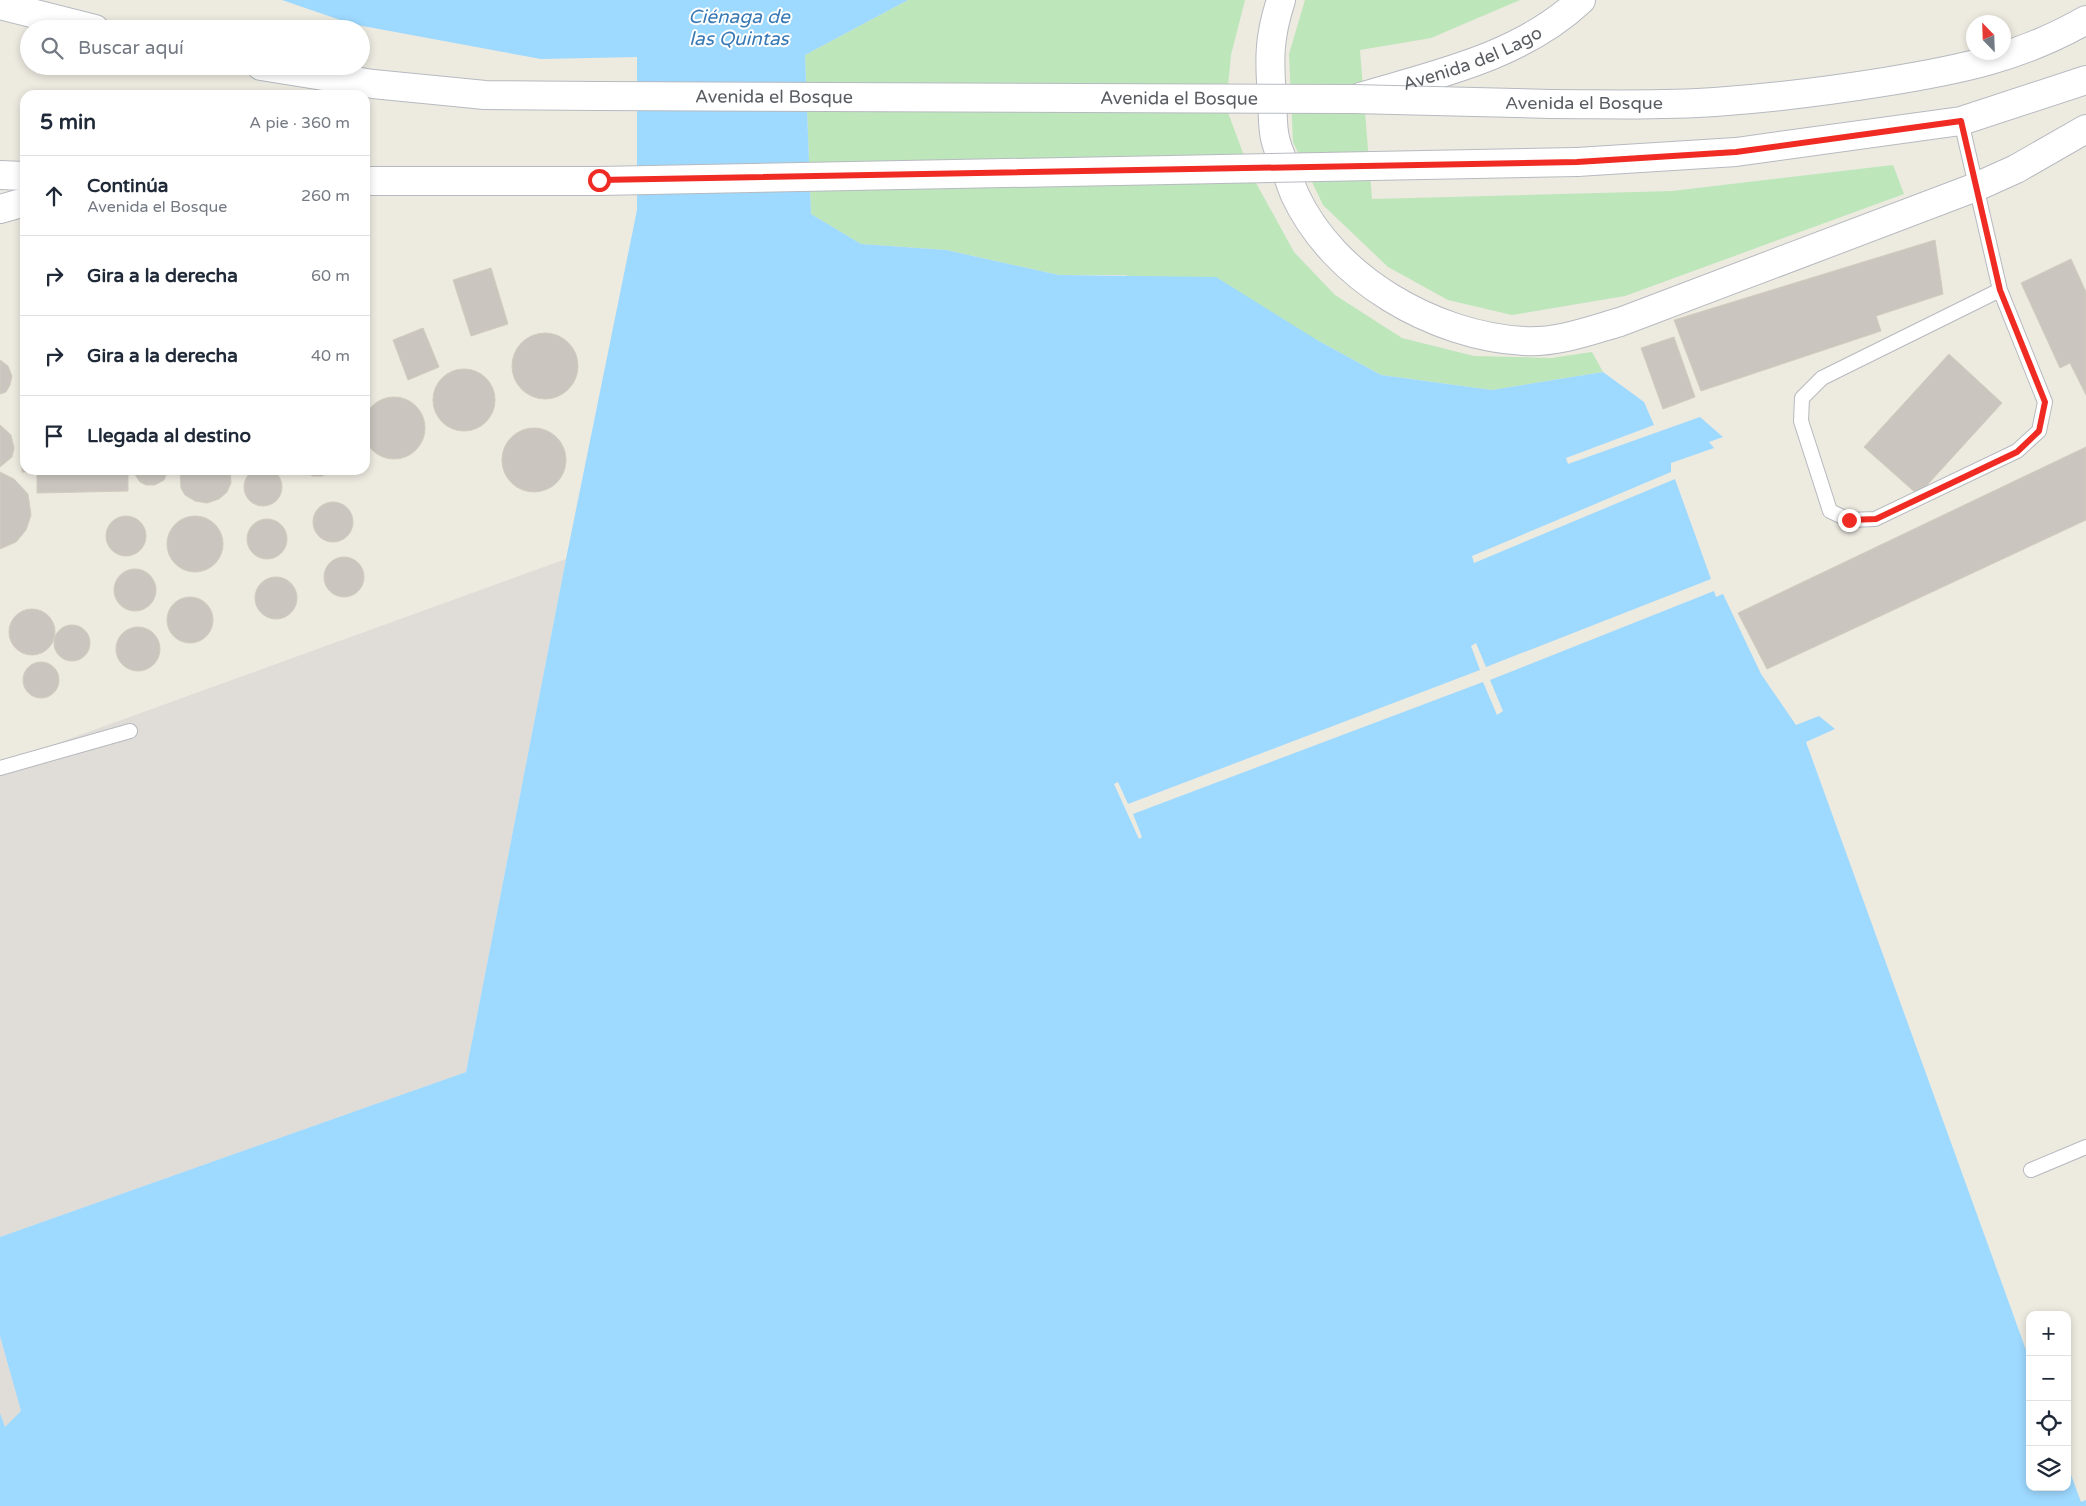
<!DOCTYPE html>
<html lang="es">
<head>
<meta charset="utf-8">
<style>
  :root { --surface:#fff; --page:#f2f2f3; --text:#1f2937; --muted:#747a83; --line:#e0e1e3 }
  body { margin:0; font-family:"Varela Round",sans-serif; background:var(--page); color:var(--text) }
  .controls { position:absolute; right:15px; bottom:15px; display:grid; overflow:hidden; border-radius:10px; box-shadow:0 2px 8px #0003 }
  .controls button { width:45px; height:45px; display:grid; place-items:center; padding:0; border:0; border-bottom:1px solid var(--line); background:var(--surface); color:var(--text); font:25px sans-serif }
  .compass { position:absolute; left:1966px; top:15px; width:45px; height:45px; border-radius:50%; background:var(--surface); box-shadow:0 2px 8px #0003; rotate:337deg }
  .stop { position:absolute; width:15px; height:15px; margin:-11px; border:4px solid #f02b23; border-radius:50%; background:#fff }
  .stop.end { background:#f02b23; border-color:#fff; box-shadow:0 1px 5px #0008 }
  .list { margin:0; padding:0; list-style:none }
  h2 { display:flex; justify-content:space-between; align-items:center; height:65px; margin:0; padding:0 20px; font-size:21px }
  h2 small { font-size:16px; font-weight:400; color:var(--muted) }
  .list li { display:grid; grid-template-columns:32px 1fr auto; gap:15px; align-items:center; box-sizing:border-box; height:80px; padding:0 20px; border-top:1px solid var(--line) }
  .list b { display:block; font-size:19px; white-space:nowrap }
  .list p { margin:0; font-size:16px; white-space:nowrap; color:var(--muted) }
  .list em { font-size:16px; font-style:normal; color:var(--muted) }
  .icon { flex:none; width:28px; height:28px; fill:none; stroke:currentColor; stroke-width:2; stroke-linecap:round; stroke-linejoin:round }
  .map { position:relative; flex:none; width:2086px; height:1506px; overflow:hidden }
  .search { position:absolute; background:var(--surface); box-shadow:0 2px 8px #0003; left:20px; top:20px; width:350px; height:55px; display:flex; align-items:center; gap:12px; box-sizing:border-box; padding:0 18px; border-radius:28px; color:var(--muted); font-size:19px }
  .panel { position:absolute; background:var(--surface); box-shadow:0 2px 8px #0003; left:20px; top:90px; width:350px; height:385px; border-radius:15px }
  .map>svg:first-child { display:block }
  .industrial { fill:#e0ddd8 }
  .green { fill:#bde6bb }
  .water { fill:#9ed9ff }
  .building { fill:#cac6bf; stroke:#d2cbbe }
  .lines { fill:none; stroke-linecap:round; stroke-linejoin:round }
  .service-casing { stroke:#b6b9be; stroke-width:16 }
  .minor-casing { stroke:#b6b9be; stroke-width:30 }
  .secondary-casing { stroke:#b6bac0; stroke-width:30 }
  .service { stroke:#fff; stroke-width:14 }
  .minor { stroke:#fff; stroke-width:28 }
  .secondary { stroke:#fff; stroke-width:28 }
  .secondary-bridge-casing { stroke:#b6bac0; stroke-width:30; stroke-linecap:butt }
  .secondary-bridge { stroke:#fff; stroke-width:28 }
  .route { stroke:#f02b23; stroke-width:6 }
  .labels { text-anchor:middle; dominant-baseline:central; stroke-width:4; stroke-linejoin:round; paint-order:stroke }
  .street-label { font-size:18px; fill:#595d62; stroke:#fff }
  .water-label { font-size:19px; font-style:italic; fill:#3879b5; stroke:#fff }
</style>
</head>
<body>
<div class="map">
<svg width="2086" height="1506" viewBox="0 0 2086 1506">
  <rect width="100%" height="100%" fill="#edeae0"/>
  <!-- industrial -->
  <path class="industrial" d="M566 559 466 1072 0 1237V764Z
    M0 1336 31 1446 13 1453 0 1413Z"/>
  <!-- green -->
  <path class="green" d="M908 0H1245L1231 55 1226 107 1250 172 1294 252 1335 295 1402 338 1474 356 1551 358 1592 352 1603 372 1492 390 1381 375 1317 340 1125 275H1059L946 250 861 244 811 214 805 55Z
    M1305 0H1520L1431 38 1360 50 1372 199 1672 191 1893 165 1904 194 1625 296 1512 315 1448 300 1388 267 1323 205 1293 142 1289 54Z"/>
  <!-- water -->
  <path class="water" d="M282 0H908L805 55 811 214 861 244 946 250 1059 275 1216 277 1317 340 1381 375 1492 390 1603 372 1644 402 1654 425 1566 458 1568 464 1700 417 1723 437 1709 442 1714 448 1671 463V472L1472 556 1474 563 1675 479 1711 579 1486 667 1476 643 1471 646 1480 670 1128 804 1118 782 1114 784 1139 839 1142 837 1133 814 1483 682 1497 715 1503 711 1490 680 1714 591 1716 597 1723 594 1761 674 1796 725 1819 716 1835 729 1806 742 2030 1361V1487H2067V1464L2081 1502 2086 1500V1506H0V1413L5 1427 21 1411 0 1336V1237L466 1072 566 559 637 210V57L541 59 352 24Z"/>
  <!-- building -->
  <path class="building" d="M1935 240 1943 294 1876 316 1881 331 1701 391 1674 320Z
    M2071 259 2086 292V395L2070 363 2060 368 2021 283Z
    M491 268 508 324 471 336 453 280Z
    M423 328 439 367 408 380 393 340Z
    M512 366a33 33 0 1 1 66 0a33 33 0 1 1-66 0Z
    M1674 337 1695 397 1663 409 1641 348Z
    M1949 354 2002 403 1918 495 1864 447Z
    M0 360 8 366 12 376 10 385 6 392 0 394Z
    M433 400a31 31 0 1 1 62 0a31 31 0 1 1-62 0Z
    M363 428a31 31 0 1 1 62 0a31 31 0 1 1-62 0Z
    M0 425 11 435 14 448 12 457 0 467Z
    M502 460a32 32 0 1 1 64 0a32 32 0 1 1-64 0Z
    M22 434H25V470H128V491L37 493V472H22Z
    M2086 447V520L1767 669 1738 613Z
    M244 487a19 19 0 1 1 38 0a19 19 0 1 1-38 0Z
    M132 470H168L164 480 155 485H146L140 482Z
    M180 470H230L231 483 227 492 219 499 207 503 195 501 185 495 181 488Z
    M301 470H334L322 476H313Z
    M0 472 14 479 28 494 31 515 26 530 16 542 0 549Z
    M313 522a20 20 0 1 1 40 0a20 20 0 1 1-40 0Z
    M106 536a20 20 0 1 1 40 0a20 20 0 1 1-40 0Z
    M167 544a28 28 0 1 1 56 0a28 28 0 1 1-56 0Z
    M247 539a20 20 0 1 1 40 0a20 20 0 1 1-40 0Z
    M324 577a20 20 0 1 1 40 0a20 20 0 1 1-40 0Z
    M114 590a21 21 0 1 1 42 0a21 21 0 1 1-42 0Z
    M255 598a21 21 0 1 1 42 0a21 21 0 1 1-42 0Z
    M167 620a23 23 0 1 1 46 0a23 23 0 1 1-46 0Z
    M9 632a23 23 0 1 1 46 0a23 23 0 1 1-46 0Z
    M54 643a18 18 0 1 1 36 0a18 18 0 1 1-36 0Z
    M116 649a22 22 0 1 1 44 0a22 22 0 1 1-44 0Z
    M23 680a18 18 0 1 1 36 0a18 18 0 1 1-36 0Z"/>
  <g class="lines">
    <defs>
      <path id="service" d="M1961 121 2000 290 2045 402 2039 431 2017 451 1875 519 1849 520 1830 511 1801 421 1802 398 1822 378 2000 290
        M0 768 130 731
        M2031 1170 2086 1147"/>
      <path id="minor" d="M0 209 25 202"/>
      <g id="secondary">
        <path d="M1281 0C1269 37 1269 58 1272 97 1273 110 1272 125 1275 138 1277 148 1282 158 1285 167 1288 176 1291 186 1295 195 1334 279 1434 336 1524 341 1557 343 1589 331 1620 322L1976 187 2016 169 2086 129"/>
        <path d="M0 5 95 29"/>
        <path d="M261 66 373 84 485 95 598 96"/>
        <path id="s1" d="M1360 97C1437 74 1520 57 1581 0"/>
        <path d="M1551 104C1606 104 1661 106 1715 102 1771 98 1828 91 1884 82 1958 70 2020 58 2086 20"/>
        <path d="M1577 162 1736 152 1961 121 2086 80"/>
        <path d="M0 175 25 176"/>
        <path d="M365 181H599"/>
      </g>
    </defs>
    <!-- service casing -->
    <use href="#service" class="service-casing"/>
    <!-- minor casing -->
    <use href="#minor" class="minor-casing"/>
    <!-- secondary casing -->
    <use href="#secondary" class="secondary-casing"/>
    <!-- service -->
    <use href="#service" class="service"/>
    <!-- minor -->
    <use href="#minor" class="minor"/>
    <!-- secondary -->
    <use href="#secondary" class="secondary"/>
    <defs>
      <g id="secondary-bridge">
        <path id="s2" d="M598 96 1353 99 1551 104"/>
        <path d="M599 181 1577 162"/>
      </g>
    </defs>
    <!-- secondary-bridge casing -->
    <use href="#secondary-bridge" class="secondary-bridge-casing"/>
    <!-- secondary-bridge -->
    <use href="#secondary-bridge" class="secondary-bridge"/>
  </g>
  <g class="lines">
    <!-- route -->
    <path class="route" d="M599 180 1577 162 1736 152 1961 121 2000 290 2045 402 2039 431 2017 452 1876 519 1849 520"/>
  </g>
  <g class="labels">
    <!-- street labels -->
    <g class="street-label">
      <text stroke="none"><textPath href="#s1" startOffset="119">Avenida del Lago</textPath></text>
      <text stroke="none"><textPath href="#s2" startOffset="176">Avenida el Bosque</textPath></text>
      <text stroke="none"><textPath href="#s2" startOffset="581">Avenida el Bosque</textPath></text>
      <text x="1584" y="103">Avenida el Bosque</text>
    </g>
    <!-- water labels -->
    <g class="water-label">
      <text x="739" y="17">Ciénaga de<tspan x="739" dy="22">las Quintas</tspan></text>
    </g>
  </g>
</svg>
<div class="controls">
<button>+</button>
<button>−</button>
<button><svg class="icon" aria-label="locate" viewBox="0 0 24 24"><circle cx="12" cy="12" r="6"/><path d="M12 2v4M12 18v4M2 12h4M18 12h4"/></svg></button>
<button><svg class="icon" aria-label="layers" viewBox="0 0 24 24"><path d="M12 4l9 5-9 5-9-5zM3 14l9 5 9-5"/></svg></button>
</div>
<svg class="compass" viewBox="-18 -18 36 36"><path d="M0-13l5 13h-10z" fill="#e53935"/><path d="M0 13l5-13h-10z" fill="#747a83"/></svg>
<div class="stop" style="left:599px;top:180px"></div>
<div class="stop end" style="left:1849px;top:520px"></div>
<div class="search"><svg class="icon" aria-label="search" viewBox="0 0 24 24"><circle cx="10" cy="10" r="6"/><path d="M15 15l6 6"/></svg>Buscar aquí</div>
<section class="panel">
<h2>5 min<small>A pie · 360 m</small></h2>
<ul class="list">
<li><svg class="icon" aria-label="ahead" viewBox="0 0 24 24"><path d="M12 20V5M6 11l6-6 6 6"/></svg><div><b>Continúa</b><p>Avenida el Bosque</p></div><em>260 m</em></li>
<li><svg class="icon" aria-label="right" viewBox="0 0 24 24"><path d="M7 20v-9h11M14 6l5 5-5 5"/></svg><div><b>Gira a la derecha</b></div><em>60 m</em></li>
<li><svg class="icon" aria-label="right" viewBox="0 0 24 24"><path d="M7 20v-9h11M14 6l5 5-5 5"/></svg><div><b>Gira a la derecha</b></div><em>40 m</em></li>
<li><svg class="icon" aria-label="arrive" viewBox="0 0 24 24"><path d="M6 21V4h12l-3 4 3 4H6"/></svg><div><b>Llegada al destino</b></div></li>
</ul>
</section>
</div>
</body>
</html>
